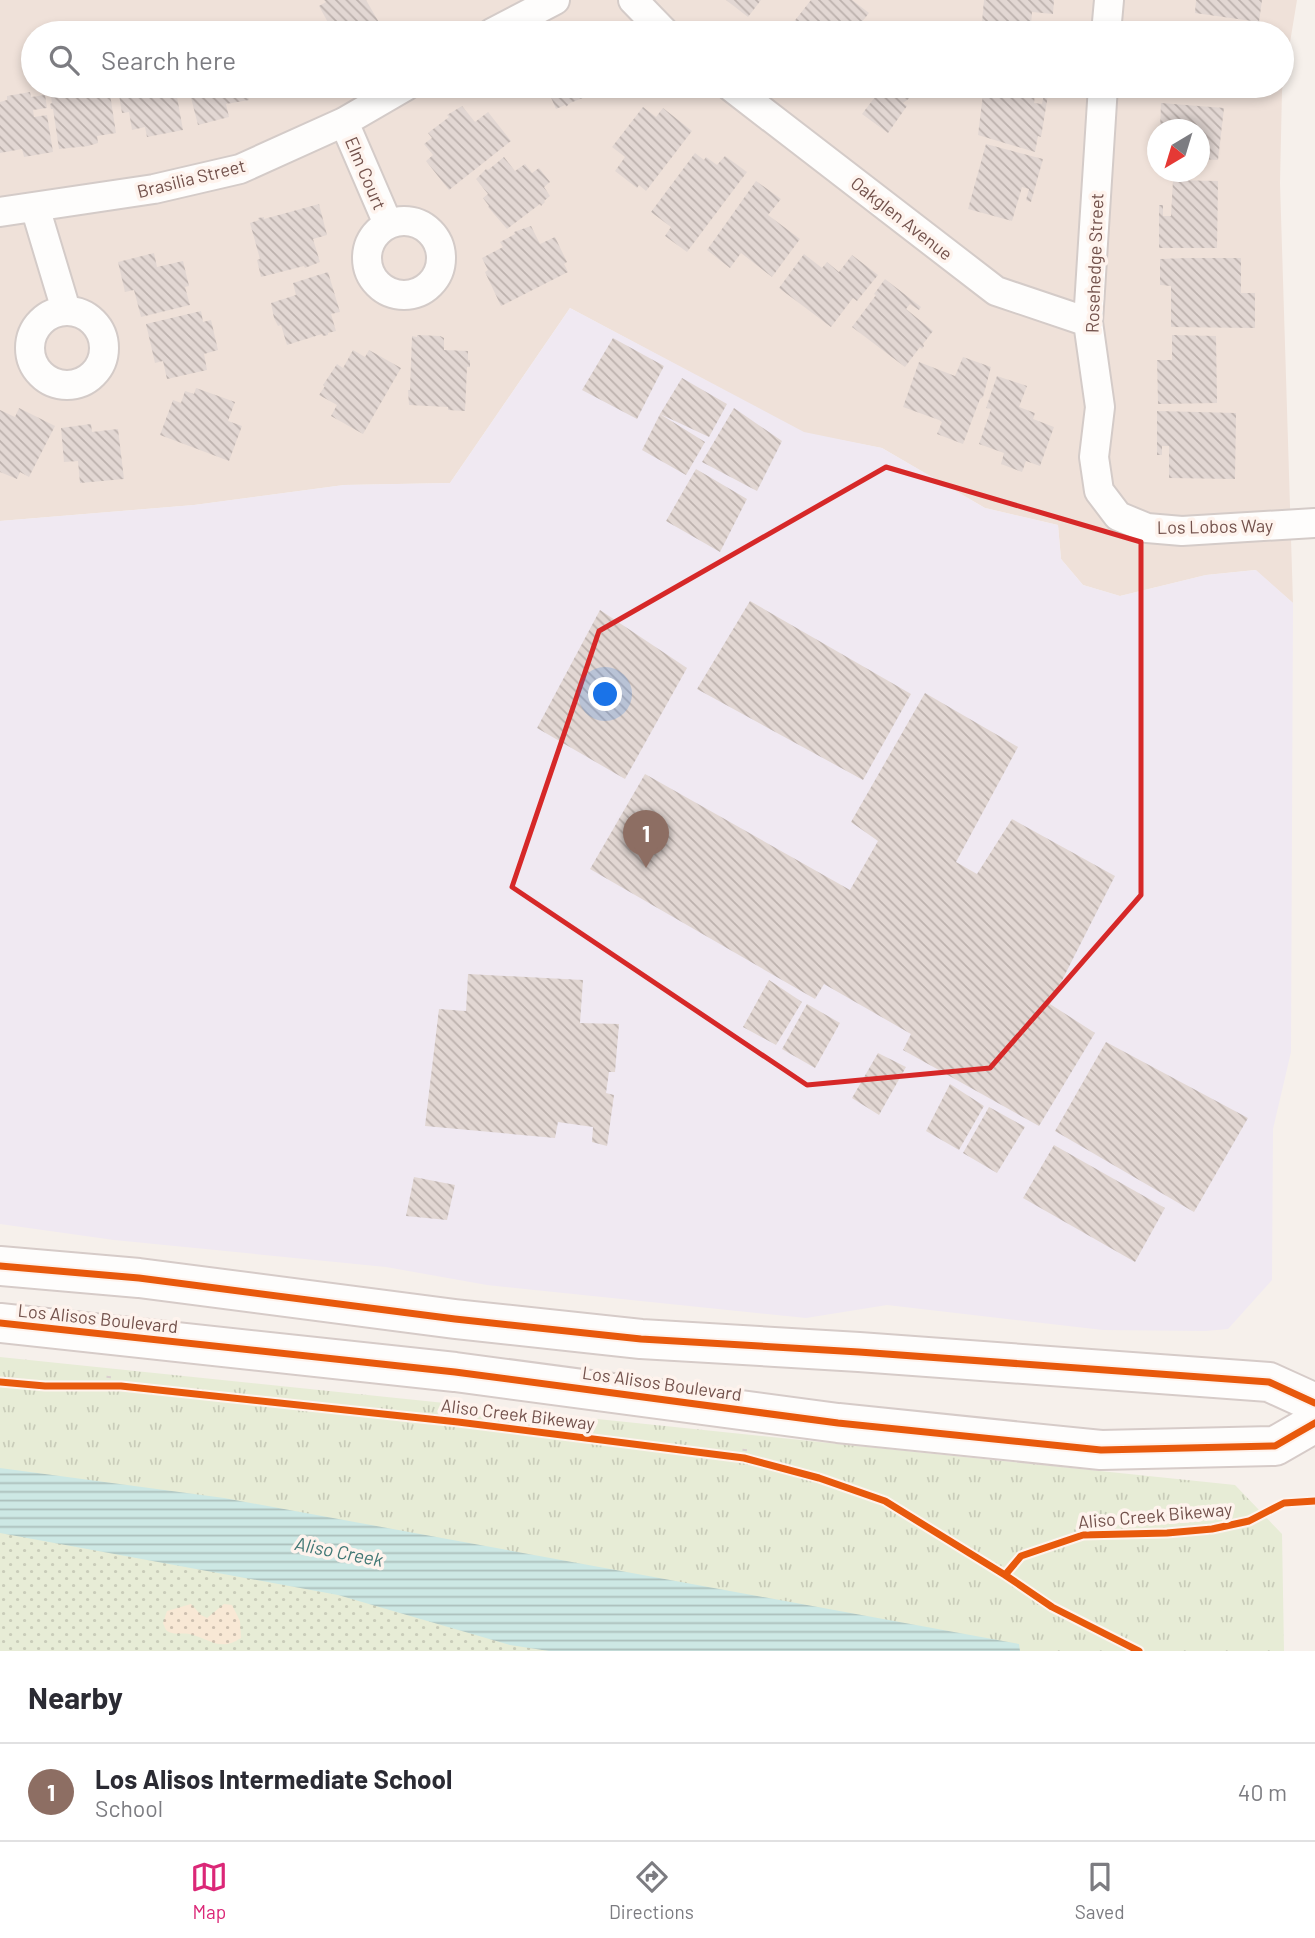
<!DOCTYPE html>
<html lang="en">
<head>
<meta charset="utf-8">
<style>
  :root { --surface:#fff; --page:#f7f7f7; --text:#2b2b33; --muted:#7c7c81; --line:#e1e1e2; --accent:#db2777 }
  body { margin:0; font-family:Barlow,sans-serif; background:var(--page); color:var(--text) }
  .compass { position:absolute; left:1147px; top:119px; width:63px; height:63px; border-radius:50%; background:var(--surface); box-shadow:0 4px 10px #0003; rotate:218deg }
  .you { position:absolute; left:606px; top:695px; width:24px; height:24px; margin:-18px; border:5px solid #fff; border-radius:50%; background:#1a73e8; box-shadow:0 0 0 10px #1a73e833 }
  .badge { display:grid; place-items:center; width:46px; height:46px; border-radius:50%; background:var(--accent); color:#fff; font-size:23px; font-weight:700 }
  .pin { position:absolute; translate:-50% -58px; filter:drop-shadow(0 2px 4px #0008) }
  .pin::after { content:''; position:absolute; top:37px; width:24px; height:21px; background:inherit; clip-path:polygon(0 0,100% 0,50% 100%) }
  .list { margin:0; padding:0; list-style:none }
  h2 { display:flex; justify-content:space-between; align-items:center; height:91px; margin:0; padding:0 28px; font-size:30px }
  h2 small { font-size:23px; font-weight:400; color:var(--muted) }
  .list li { display:grid; grid-template-columns:46px 1fr auto; gap:21px; align-items:center; box-sizing:border-box; height:98px; padding:0 28px; border-top:2px solid var(--line) }
  .list b { display:block; font-size:26px; white-space:nowrap }
  .list p { margin:0; font-size:23px; white-space:nowrap; color:var(--muted) }
  .list em { font-size:23px; font-style:normal; color:var(--muted) }
  .icon { flex:none; width:38px; height:38px; fill:none; stroke:currentColor; stroke-width:2; stroke-linecap:round; stroke-linejoin:round }
  .map { position:relative; flex:none; width:1315px; height:1651px; overflow:hidden }
  .search { position:absolute; background:var(--surface); box-shadow:0 4px 10px #0003; left:21px; right:21px; top:21px; height:77px; display:flex; align-items:center; gap:18px; box-sizing:border-box; padding:0 24px; border-radius:38px; color:var(--muted); font-size:26px }
  .sheet { height:189px; background:var(--surface) }
  nav { display:flex; justify-content:space-around; align-items:center; box-sizing:border-box; height:98px; border-top:2px solid var(--line); background:var(--surface); font-size:19px; color:var(--muted) }
  nav a { display:grid; justify-items:center; gap:4px }
  nav .on { color:var(--accent) }
  .map>svg:first-child { display:block }
  .residential { fill:#efe1d9; fill-rule:evenodd }
  .education { fill:#f0e9f2 }
  .grass { fill:url(#grass-dots) }
  .sand { fill:url(#sand-dots) }
  .park { fill:url(#park-tufts) }
  .water { fill:url(#water-rules) }
  .building { fill:url(#building-back-hatch) }
  .lines { fill:none; stroke-linecap:round; stroke-linejoin:round }
  .street-casing { stroke:#d4cbc8; stroke-width:32 }
  .secondary-casing { stroke:#d6cbc8; stroke-width:42 }
  .path { stroke:#dad0ce; stroke-width:4.5; stroke-dasharray:2 5; stroke-linecap:butt }
  .street { stroke:#fefdfc; stroke-width:28 }
  .secondary { stroke:#fefdfc; stroke-width:38 }
  .cycleway-casing { stroke:#fef3ed; stroke-width:11 }
  .cycleway { stroke:#e8590c; stroke-width:7 }
  .marked { fill:none; stroke:#d62828; stroke-width:5; stroke-linejoin:round }
  .labels { text-anchor:middle; dominant-baseline:central; stroke-width:7; stroke-linejoin:round; paint-order:stroke }
  .street-label { font-size:18px; fill:#73524c; stroke:#fef3ed }
  .water-label { font-size:19px; font-style:italic; fill:#417875; stroke:#fef3ed }
</style>
</head>
<body>
<div class="map">
<svg width="1315" height="1651" viewBox="0 0 1315 1651">
  <defs>
    <pattern id="grass-dots" width="8" height="8" patternUnits="userSpaceOnUse" patternTransform="scale(1.75)"><rect width="8" height="8" fill="#e7ecd6"/><path d="M2 2h.1M6 6h.1" fill="none" stroke="#c9ccb9" stroke-width="1.8" stroke-linecap="round"/></pattern>
    <pattern id="sand-dots" width="8" height="8" patternUnits="userSpaceOnUse" patternTransform="scale(1.75)"><rect width="8" height="8" fill="#f8e8d5"/><path d="M2 2h.1M6 6h.1" fill="none" stroke="#cdbfaf" stroke-width="1.8" stroke-linecap="round"/></pattern>
    <pattern id="park-tufts" width="24" height="20" patternUnits="userSpaceOnUse" patternTransform="scale(1.75)"><rect width="24" height="20" fill="#e7ecd6"/><path d="M3 7l-1-3M5 7V3M7 7l1-3M15 17l-1-3M17 17v-4M19 17l1-3" fill="none" stroke="#c9ccb9"/></pattern>
    <pattern id="water-rules" width="6" height="5" patternUnits="userSpaceOnUse" patternTransform="scale(1.75)"><rect width="6" height="5" fill="#cde8e4"/><path d="M0 2.5h6" fill="none" stroke="#abbfbb"/></pattern>
    <pattern id="building-back-hatch" width="6" height="6" patternUnits="userSpaceOnUse" patternTransform="scale(1.75)"><rect width="6" height="6" fill="#e2d7d3"/><path d="M-1 5l2 2M0 0l6 6M5-1l2 2" fill="none" stroke="#bcb1ad"/></pattern>
  </defs>
  <rect width="100%" height="100%" fill="#f6f0eb"/>
  <!-- residential -->
  <path class="residential" d="M0 0H1297L1282 91 1280 183 1293 603 1255 570 1206 575 1120 596 1083 585 1061 559 1058 525 985 508 882 448 804 433 570 308 450 483 344 485 194 505 0 521ZM33 33H1282V86H33ZM1158 130H1200V172H1158Z"/>
  <!-- education -->
  <path class="education" d="M570 308 804 432 882 448 985 508 1058 525 1061 559 1083 585 1120 596 1206 575 1256 570 1293 603 1291 1052 1273 1129 1272 1280 1228 1329 1205 1331 1103 1330 887 1305 806 1318 487 1285 386 1267 114 1240 0 1224V521L194 505 344 485 450 483Z"/>
  <!-- grass -->
  <path class="grass" d="M0 1507 585 1651H0Z"/>
  <!-- sand -->
  <path class="sand" d="M191 1604 201 1615 207 1618 224 1604 232 1605 240 1621 241 1638C221 1651 213 1641 193 1635 182 1631 175 1637 166 1630L163 1623 167 1611Z"/>
  <!-- park -->
  <path class="park" d="M0 1357 1235 1485 1282 1534 1284 1651H585L0 1507Z"/>
  <!-- water -->
  <path class="water" d="M0 1468 224 1498 1019 1644 1020 1651H549L510 1645 338 1595 0 1533Z"/>
  <!-- building -->
  <path class="building" d="M324 0H366L384 31 380 33H322L331 28 319 6 326 2Z
    M726 0H761L748 17Z
    M811 0H852L869 13 853 33H785Z
    M984 0H1054L1053 14 1032 12 1031 26 1023 25V33H981Z
    M1196 0H1262L1259 22 1195 13Z
    M300 21 308 32 279 33Z
    M1181 26 1246 31V33H1180Z
    M67 86H92L93 96 110 94 116 133 97 136 98 143 88 146 59 149 53 109H51L50 104 52 103 51 96 62 94 61 87Z
    M118 86H175L183 130 147 137 145 127 132 130 129 112 122 113 119 95 117 96 115 88Z
    M188 86H251V87L246 88 249 100 226 104 229 117 198 125Z
    M546 86H613L570 103 566 107 565 105 556 109Z
    M864 86H916L909 96 911 97 903 103 907 106 888 133 862 114 875 97 863 88Z
    M984 86H1036L1034 103 1042 104 1044 94 1048 95 1041 137 1038 136 1035 152 978 135Z
    M1163 86H1243L1242 97 1163 93Z
    M30 92 31 97 45 95 47 108 33 110 34 117 47 115 53 152 24 157 22 149 0 153V102L7 100V96Z
    M1161 103 1224 108 1218 160 1200 159V130H1160Z
    M462 106 475 122 488 112 511 141 449 190 426 161 433 155 424 144 432 138 428 133 449 117 447 115Z
    M643 107 656 117 663 108 692 131 646 191 639 185 637 188 615 171 625 157 612 147Z
    M986 144 1043 159 1031 202 1026 200 1029 189 1022 187 1012 221 968 209Z
    M695 153 704 160 706 157 717 165 725 156 747 172 687 252 665 236 671 227 651 212Z
    M504 157 515 171 525 164 532 173 539 168 550 182 544 187 550 196 544 201 545 202 541 206 540 204 507 229 488 207 489 206 483 198 488 194 476 179 486 169 488 170Z
    M1173 180 1218 181 1217 248H1159V205H1163V216H1171Z
    M756 181 781 199 768 215 800 239 772 277 741 253 730 268 707 250Z
    M319 204 327 235 313 239 320 262 305 268 304 266 261 277 257 260 260 259 250 223 259 220 258 218 264 217V219Z
    M531 226 540 244 555 237 567 262 564 264 568 272 501 306 485 272 488 270 482 258 503 247 500 242 515 234 514 232Z
    M154 253 157 267 183 261 189 286 185 287 190 305 141 317 134 290 125 292 118 262Z
    M804 254 822 268 827 262 839 272 852 255 878 275 857 301 853 298 831 327 779 288Z
    M1187 258H1241V293H1255V328L1171 327V286L1160 285V259Z
    M328 272 340 312 331 314 336 331 328 333V335L323 336 322 334 287 345 281 325 278 326 274 318 271 303 296 295 293 283Z
    M885 279 921 307 919 310 910 304 906 309 933 331 923 344 924 346 922 349 920 347 905 367 852 327 876 295 874 294Z
    M201 311 203 322 211 320 218 350 204 354 207 370 167 379 163 361 155 363 146 324Z
    M417 335 440 336 444 338V350L468 351V360H470V367H467L465 411 448 410V407L409 405 408 390H410L412 336 417 337Z
    M1172 335 1216 336 1217 403 1158 404 1157 360H1172Z
    M613 338 664 366 637 419 582 390Z
    M353 350 365 357 369 350 401 368 363 434 331 416 337 405 319 395 325 386 323 385 337 364 343 368Z
    M963 357 991 367 983 397 980 399 963 444 937 434 942 422 939 420 903 407 919 362 955 376Z
    M997 376 1027 386 1019 407 1035 413 1033 419 1054 427 1040 466 1026 461 1022 472 1001 464 1004 453 979 444 991 409 986 408Z
    M682 378 727 404 709 437 660 414Z
    M196 388 235 402 228 421 242 426 229 461 160 435 173 400 181 403 185 391 194 394Z
    M19 408 55 426 29 477 20 472 17 479 0 472V410L15 417Z
    M734 408 782 441 757 491 702 462Z
    M1157 411 1236 413 1235 479 1169 478V446H1162V455H1157Z
    M660 414 705 442 686 475 642 450Z
    M91 424 92 432 118 429 124 479 80 483 78 461 64 462 61 428Z
    M696 469 747 499 720 552 666 521Z
    M750 601 911 694 863 780 697 689Z
    M600 610 687 668 625 779 537 728Z
    M925 693 1018 747 956 862 977 874 1012 819 1115 876 1050 1004 1095 1033 1039 1126 903 1050 911 1034 824 984 815 999 590 869 645 774 850 890 878 841 851 822Z
    M468 974 583 980 580 1023 619 1024 615 1072H609L606 1093 614 1095 607 1146 592 1142 593 1127 558 1122 555 1138 425 1126 439 1009 466 1011Z
    M769 980 802 1002 776 1045 743 1027Z
    M807 1004 840 1023 815 1068 782 1049Z
    M1106 1042 1248 1118 1194 1212 1055 1131Z
    M878 1053 906 1067 879 1115 852 1098Z
    M950 1084 984 1106 959 1150 926 1131Z
    M989 1107 1025 1127 997 1173 963 1153Z
    M1054 1145 1165 1208 1135 1262 1023 1198Z
    M414 1177 455 1185 447 1220 406 1216Z"/>
  <g class="lines">
    <defs>
      <path id="street" d="M633 0 665 33
        M492 33 555 0
        M1106 33 1109 0
        M730 86 996 291 1088 322
        M1103 86 1088 322 1100 407 1094 457 1099 491 1118 516 1147 528 1182 531 1315 523
        M344 122 388 224
        M35 207 66 310
        M0 212 154 189 240 169 344 122 406 86
        M367 258a37 37 0 1 1 74 0a37 37 0 1 1-74 0Z
        M30 348a37 37 0 1 1 74 0a37 37 0 1 1-74 0Z"/>
      <path id="secondary" d="M0 1266 139 1278 455 1319 641 1339 859 1352 1269 1382 1315 1403
        M0 1323 455 1372 838 1423 1101 1450 1275 1446 1315 1423"/>
    </defs>
    <!-- street casing -->
    <use href="#street" class="street-casing"/>
    <!-- secondary casing -->
    <use href="#secondary" class="secondary-casing"/>
    <!-- path -->
    <path class="path" d="M108 1385 109 1374
      M744 1458 745 1447"/>
    <!-- street -->
    <use href="#street" class="street"/>
    <!-- secondary -->
    <use href="#secondary" class="secondary"/>
    <defs>
      <path id="cycleway" d="M0 1266 139 1278 455 1319 641 1339 859 1352 1269 1382 1315 1403
        M0 1323 455 1372 838 1423 1101 1450 1275 1446 1315 1423
        M0 1382 45 1386H121L458 1422 744 1458 819 1478 885 1501 1005 1575 1052 1607 1139 1651
        M1005 1575 1021 1556 1083 1535 1167 1533 1212 1529 1249 1521 1284 1503 1315 1501"/>
    </defs>
    <!-- cycleway casing -->
    <use href="#cycleway" class="cycleway-casing"/>
    <!-- cycleway -->
    <use href="#cycleway" class="cycleway"/>
  </g>
  <!-- marked area -->
  <path class="marked" d="M886 467 1141 542V895L990 1068 807 1085 512 887 599 631Z"/>
  <g class="labels">
    <!-- street labels -->
    <g class="street-label">
      <text transform="translate(366 173) rotate(67)">Elm Court</text>
      <text transform="translate(191 178) rotate(-14)">Brasilia Street</text>
      <text transform="translate(902 218) rotate(38)">Oakglen Avenue</text>
      <text transform="translate(1094 263) rotate(-88)">Rosehedge Street</text>
      <text transform="translate(1215 526) rotate(-1)">Los Lobos Way</text>
      <text transform="translate(98 1318) rotate(6)">Los Alisos Boulevard</text>
      <text transform="translate(662 1383) rotate(8)">Los Alisos Boulevard</text>
      <text transform="translate(518 1414) rotate(7)">Aliso Creek Bikeway</text>
      <text transform="translate(1155 1515) rotate(-5)">Aliso Creek Bikeway</text>
    </g>
    <!-- water labels -->
    <g class="water-label">
      <text transform="translate(339 1551) rotate(11)">Aliso Creek</text>
    </g>
  </g>
</svg>
<svg class="compass" viewBox="-18 -18 36 36"><path d="M0-13l5 13h-10z" fill="#e53935"/><path d="M0 13l5-13h-10z" fill="#7c7c81"/></svg>
<div class="you"></div>
<div class="pin badge" style="left:646px;top:868px;background:#8d6e63">1</div>
<div class="search"><svg class="icon" aria-label="search" viewBox="0 0 24 24"><circle cx="10" cy="10" r="6"/><path d="M15 15l6 6"/></svg>Search here</div>
</div>
<section class="sheet">
<h2>Nearby<small></small></h2>
<ul class="list">
<li><span class="badge" style="background:#8d6e63">1</span><div><b>Los Alisos Intermediate School</b><p>School</p></div><em>40 m</em></li>
</ul>
</section>
<nav>
<a class="on"><svg class="icon" aria-label="map" viewBox="0 0 24 24"><path d="M3 6l6-2 6 2 6-2v14l-6 2-6-2-6 2zM9 4v14M15 6v14"/></svg>Map</a>
<a><svg class="icon" aria-label="directions" viewBox="0 0 24 24"><path d="M12 3l9 9-9 9-9-9zM9 14v-3h6M13 9l2 2-2 2"/></svg>Directions</a>
<a><svg class="icon" aria-label="saved" viewBox="0 0 24 24"><path d="M7 4h10v16l-5-4-5 4z"/></svg>Saved</a>
</nav>
</body>
</html>
